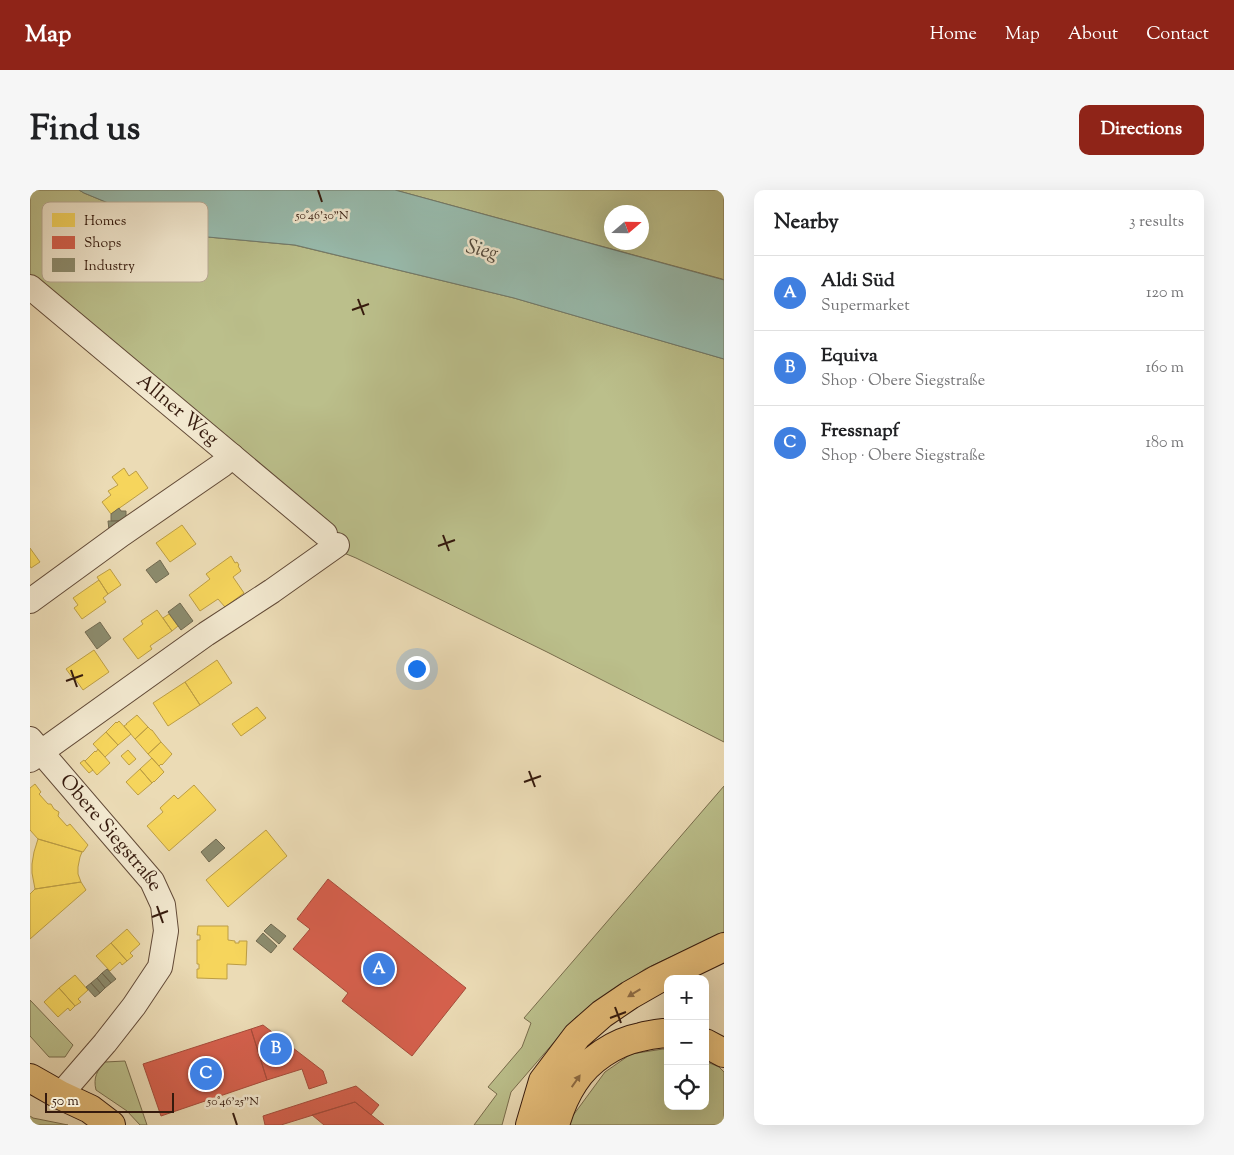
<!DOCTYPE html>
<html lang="en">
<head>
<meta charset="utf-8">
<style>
  :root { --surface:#fff; --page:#f6f6f6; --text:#202124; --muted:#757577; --line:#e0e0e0; --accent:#8f2418 }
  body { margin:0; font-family:"Sorts Mill Goudy",serif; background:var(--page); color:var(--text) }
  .controls { position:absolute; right:15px; bottom:15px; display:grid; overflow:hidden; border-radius:10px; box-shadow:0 5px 20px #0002 }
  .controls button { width:45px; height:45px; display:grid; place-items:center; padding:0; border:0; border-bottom:1px solid var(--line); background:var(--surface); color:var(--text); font:25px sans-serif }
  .compass { position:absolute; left:574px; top:15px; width:45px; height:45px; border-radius:50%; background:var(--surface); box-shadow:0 5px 20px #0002; rotate:70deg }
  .scale { position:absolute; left:15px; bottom:12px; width:129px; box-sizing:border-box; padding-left:5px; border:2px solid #351a0d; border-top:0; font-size:14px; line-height:18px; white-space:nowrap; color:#351a0d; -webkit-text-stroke:4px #f2e8cf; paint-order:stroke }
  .you { position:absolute; left:386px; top:478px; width:18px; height:18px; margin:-12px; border:4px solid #fff; border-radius:50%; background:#1a73e8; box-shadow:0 0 0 8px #1a73e833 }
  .badge { display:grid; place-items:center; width:32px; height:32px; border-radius:50%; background:var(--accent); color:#fff; font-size:16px; font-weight:700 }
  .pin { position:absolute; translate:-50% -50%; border:2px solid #fff; box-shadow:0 1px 5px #0006 }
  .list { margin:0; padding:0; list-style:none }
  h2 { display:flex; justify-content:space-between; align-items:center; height:65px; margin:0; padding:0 20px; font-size:21px }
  h2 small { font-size:16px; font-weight:400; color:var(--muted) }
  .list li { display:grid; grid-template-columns:32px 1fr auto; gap:15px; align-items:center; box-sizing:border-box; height:75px; padding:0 20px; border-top:1px solid var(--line) }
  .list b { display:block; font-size:19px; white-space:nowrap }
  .list p { margin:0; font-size:16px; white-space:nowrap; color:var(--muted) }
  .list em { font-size:16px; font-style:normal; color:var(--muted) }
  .icon { flex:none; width:28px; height:28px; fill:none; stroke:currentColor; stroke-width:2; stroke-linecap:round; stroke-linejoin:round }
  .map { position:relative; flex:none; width:694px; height:935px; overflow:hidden; border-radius:10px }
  header { display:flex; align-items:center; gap:30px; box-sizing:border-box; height:70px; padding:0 25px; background:var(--accent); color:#fff }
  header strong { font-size:24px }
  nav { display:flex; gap:28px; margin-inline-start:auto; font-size:18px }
  .intro { display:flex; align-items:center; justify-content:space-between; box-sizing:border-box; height:120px; padding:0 30px }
  h1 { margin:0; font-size:35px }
  .button { padding:12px 22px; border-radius:10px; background:var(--accent); color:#fff; font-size:18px; font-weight:700 }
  main { display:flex; gap:30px; padding:0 30px }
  aside { flex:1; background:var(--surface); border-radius:10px; box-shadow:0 5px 20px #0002 }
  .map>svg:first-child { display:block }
  .green { fill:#bbbf8b; stroke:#786c4c; fill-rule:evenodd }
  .water { fill:#98bbad; stroke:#707b6d }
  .homes { fill:#f6d55c; stroke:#bc9d44 }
  .shops { fill:#d6604d; stroke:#a64b3a }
  .industry { fill:#8c8c6e; stroke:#726a51 }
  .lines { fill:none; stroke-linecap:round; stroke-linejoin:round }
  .minor-casing { stroke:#624a37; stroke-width:26 }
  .major-casing { stroke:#351a0d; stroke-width:30 }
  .highway-casing { stroke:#351a0d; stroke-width:30 }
  .minor { stroke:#f2e8cf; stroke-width:24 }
  .major { stroke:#e6be7a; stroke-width:28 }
  .highway { stroke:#e6be7a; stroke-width:28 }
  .oneway { fill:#8e6c44 }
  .ticks { fill:none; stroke:#351a0d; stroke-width:2 }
  .labels { text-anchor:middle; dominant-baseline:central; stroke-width:5; stroke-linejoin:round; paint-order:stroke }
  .street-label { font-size:20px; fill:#351a0d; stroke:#f2e8cf }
  .water-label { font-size:21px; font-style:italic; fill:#534a3d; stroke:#f2e8cf }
  .key { fill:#f2e8cf; stroke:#b9aa95; stroke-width:1 }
  .key-label { font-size:14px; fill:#351a0d }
  .ticks-label { font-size:12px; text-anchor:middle; fill:#351a0d; stroke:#f2e8cf; stroke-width:5; stroke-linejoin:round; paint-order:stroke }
</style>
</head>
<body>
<header>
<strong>Map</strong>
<nav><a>Home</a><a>Map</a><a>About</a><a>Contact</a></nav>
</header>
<div class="intro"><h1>Find us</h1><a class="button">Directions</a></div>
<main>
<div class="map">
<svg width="694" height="935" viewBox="0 0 694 935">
  <rect width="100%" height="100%" fill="#ebdbb5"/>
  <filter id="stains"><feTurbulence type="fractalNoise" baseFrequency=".004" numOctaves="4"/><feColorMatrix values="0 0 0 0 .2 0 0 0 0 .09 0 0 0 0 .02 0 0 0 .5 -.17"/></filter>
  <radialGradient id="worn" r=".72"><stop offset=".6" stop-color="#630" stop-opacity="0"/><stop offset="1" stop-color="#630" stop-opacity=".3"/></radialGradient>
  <!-- green -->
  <path class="green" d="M0 0H49L54 3 156 45 264 55 484 108 694 169V552L517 462 326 368 314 363 0 92Z
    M365 0H694V90L692 89ZM582 22H612V52H582Z
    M694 596V742L615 779 545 828 481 902 472 935H444L467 904 458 897 492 857 501 833 494 828Z
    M0 810 43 855 35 867H19L0 846Z
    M633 859 638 860V916H675V871L689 877 694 882V935H536L575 882 601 864Z
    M95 871 117 935H110L97 921 66 900C63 888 67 880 75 872Z
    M0 926 3 928 38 935H0Z"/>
  <!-- water -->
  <path class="water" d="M49 0H365L694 90V169L484 108 265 55 156 45 54 3Z"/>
  <!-- homes -->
  <path class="homes" d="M94 278 99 286 106 281 118 298 81 324 72 312 81 305 78 301 88 295 82 287Z
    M152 335 166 354 140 372 126 353Z
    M0 358 10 372 1 378 0 376Z
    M201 366 205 373 207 372 209 375 208 376 211 381 203 387 214 403 195 417 188 409 170 421 159 405 180 389 176 384Z
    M80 379 91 395 78 404 67 387Z
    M69 390 78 404 73 408 76 412 52 429 44 418 48 415 43 408Z
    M127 420 142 441 120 456 122 459 108 469 93 449 113 434 111 431Z
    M139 424 148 436 142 441 133 428Z
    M64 460 79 482 53 500 43 486 42 487 36 479Z
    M187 470 202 493 170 515 155 492Z
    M155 492 170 515 138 536 123 513Z
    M227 517 236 528 211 546 202 534Z
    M107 525 118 537 105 549 94 536 97 534H96Z
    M89 531 101 544 88 555 76 542 86 532 87 533Z
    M118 537 121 540H122L131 552 118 564 105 549Z
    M76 542 88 555 75 567 63 554Z
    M131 552 142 564 132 575 131 574 129 576 118 564Z
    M68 559 80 573 67 585 55 571 65 561 66 562Z
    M98 560 106 569 99 575 91 566Z
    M122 568 134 582 124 592V591L122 593 110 579Z
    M54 570 63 580 59 583 50 573Z
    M110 579 122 593 108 605 96 592Z
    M5 594 11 602 9 604 18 614H21L24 619 29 622 28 626 37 636 40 634 58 655 53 662 8 649 0 640V598Z
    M164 595 186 620 139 661 117 636 133 622 130 618 144 605 148 609Z
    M236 640 257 666 198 717 176 690Z
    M8 649 52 662 50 667 48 677V684L51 692 5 699 2 683V674L4 662Z
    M51 692 56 700 0 749V704L5 699Z
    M168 736H198V750L205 751V753H209V751H217L216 775 197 774V789L167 788V779H169V774H167V750H170V745H167Z
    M97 739 110 754 100 763 103 766 97 771 81 753Z
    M81 753 97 771 92 775 90 772 80 781 66 766Z
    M45 785 58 800 48 809 51 812 45 816 29 798Z
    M29 798 45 816 40 821 38 818 28 827 14 812Z"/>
  <!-- shops -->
  <path class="shops" d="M298 689 436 798 382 866 312 811 318 803 263 759 280 739 267 729Z
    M233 835 293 881 297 893 279 899 272 879 237 890 221 839Z
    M221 839 237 890 131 926 113 874Z
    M326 896 349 915 341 925 325 912 251 935H235L233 926Z
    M325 912 354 935H294L282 925Z"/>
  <!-- industry -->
  <path class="industry" d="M89 318 91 321H96V330L81 331V324Z
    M78 331H92L79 340Z
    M130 370 139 384 126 393 116 380Z
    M150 413 163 431 151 440 138 422Z
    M70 432 81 448 67 459 55 442Z
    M186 649 195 658 179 672 171 662Z
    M241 734 256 746 249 754 234 741Z
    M233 743 247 756 241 763 226 751Z
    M77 779 86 789 81 793 72 783Z
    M72 783 81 793 75 798 67 788Z
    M67 788 75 798 70 803 61 793Z
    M61 793 70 803 65 807 56 797Z"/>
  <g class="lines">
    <defs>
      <g id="minor">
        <path id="s1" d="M0 97 295 344"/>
        <path d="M0 411 92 344 192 275 202 266"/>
        <path id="s2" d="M0 549 122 691 133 715 136 741 130 777 104 816 75 853 30 905"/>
        <path d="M0 570 176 444 242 401 307 355"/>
      </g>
      <path id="major" d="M0 888 30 905 60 919 81 935"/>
      <path id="highway" d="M675 853 694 863
        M500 935 513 891 547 846 572 824 600 805 628 789 694 757
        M525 935C529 921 536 904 544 892 558 870 585 852 611 847 618 845 626 844 634 843L638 844"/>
    </defs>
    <!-- minor casing -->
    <use href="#minor" class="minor-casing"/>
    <!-- major casing -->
    <use href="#major" class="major-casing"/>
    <!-- highway casing -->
    <use href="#highway" class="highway-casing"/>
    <!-- minor -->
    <use href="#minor" class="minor"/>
    <!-- major -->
    <use href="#major" class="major"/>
    <!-- highway -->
    <use href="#highway" class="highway"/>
  </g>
  <!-- one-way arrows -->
  <defs><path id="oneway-solid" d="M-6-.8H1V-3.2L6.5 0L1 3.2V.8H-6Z" transform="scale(1.25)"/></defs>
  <g class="oneway">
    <use href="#oneway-solid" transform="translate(604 803) rotate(149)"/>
    <use href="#oneway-solid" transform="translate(546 891) rotate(-55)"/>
  </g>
  <!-- ticks -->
  <path class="ticks" d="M288 0 292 12M328 109 334 125M322 120 339 114M413 345 419 361M408 356 425 350M41 480 47 497M36 491 53 485M499 581 505 597M494 592 511 586M127 716 133 733M122 727 138 721M585 817 591 833M580 828 596 822M203 923 207 935"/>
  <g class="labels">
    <!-- street labels -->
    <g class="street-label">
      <text stroke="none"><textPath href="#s1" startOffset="192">Allner Weg</textPath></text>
      <text stroke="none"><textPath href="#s2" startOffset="124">Obere Siegstraße</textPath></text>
    </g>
    <!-- water labels -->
    <g class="water-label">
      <text transform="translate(452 61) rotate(14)">Sieg</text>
    </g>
  </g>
  <!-- legend -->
  <rect x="12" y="12" width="166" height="80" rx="8" class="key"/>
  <rect x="22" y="23" width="23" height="14" fill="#f6d55c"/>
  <rect x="22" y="46" width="23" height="13" fill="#d6604d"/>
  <rect x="22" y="68" width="23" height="14" fill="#8c8c6e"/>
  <g class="key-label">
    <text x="54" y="35">Homes</text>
    <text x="54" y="57">Shops</text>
    <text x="54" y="80">Industry</text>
  </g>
  <g class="ticks-label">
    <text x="292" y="29">50°46'30"N</text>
    <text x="203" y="915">50°46'25"N</text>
  </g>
  <rect width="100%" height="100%" filter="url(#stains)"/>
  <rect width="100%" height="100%" fill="url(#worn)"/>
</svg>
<div class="controls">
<button>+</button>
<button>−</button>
<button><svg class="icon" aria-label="locate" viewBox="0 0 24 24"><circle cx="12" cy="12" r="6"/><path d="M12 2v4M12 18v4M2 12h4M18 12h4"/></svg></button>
</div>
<svg class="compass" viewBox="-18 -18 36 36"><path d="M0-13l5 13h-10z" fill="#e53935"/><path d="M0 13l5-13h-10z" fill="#757577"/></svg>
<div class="scale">50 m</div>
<div class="you"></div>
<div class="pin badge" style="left:349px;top:779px;background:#3f7fe0">A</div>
<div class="pin badge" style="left:246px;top:859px;background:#3f7fe0">B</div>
<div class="pin badge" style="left:176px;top:884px;background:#3f7fe0">C</div>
</div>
<aside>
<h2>Nearby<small>3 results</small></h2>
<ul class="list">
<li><span class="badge" style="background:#3f7fe0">A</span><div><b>Aldi Süd</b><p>Supermarket</p></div><em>120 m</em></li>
<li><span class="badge" style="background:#3f7fe0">B</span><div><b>Equiva</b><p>Shop · Obere Siegstraße</p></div><em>160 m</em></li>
<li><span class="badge" style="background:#3f7fe0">C</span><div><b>Fressnapf</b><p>Shop · Obere Siegstraße</p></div><em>180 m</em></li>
</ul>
</aside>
</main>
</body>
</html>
